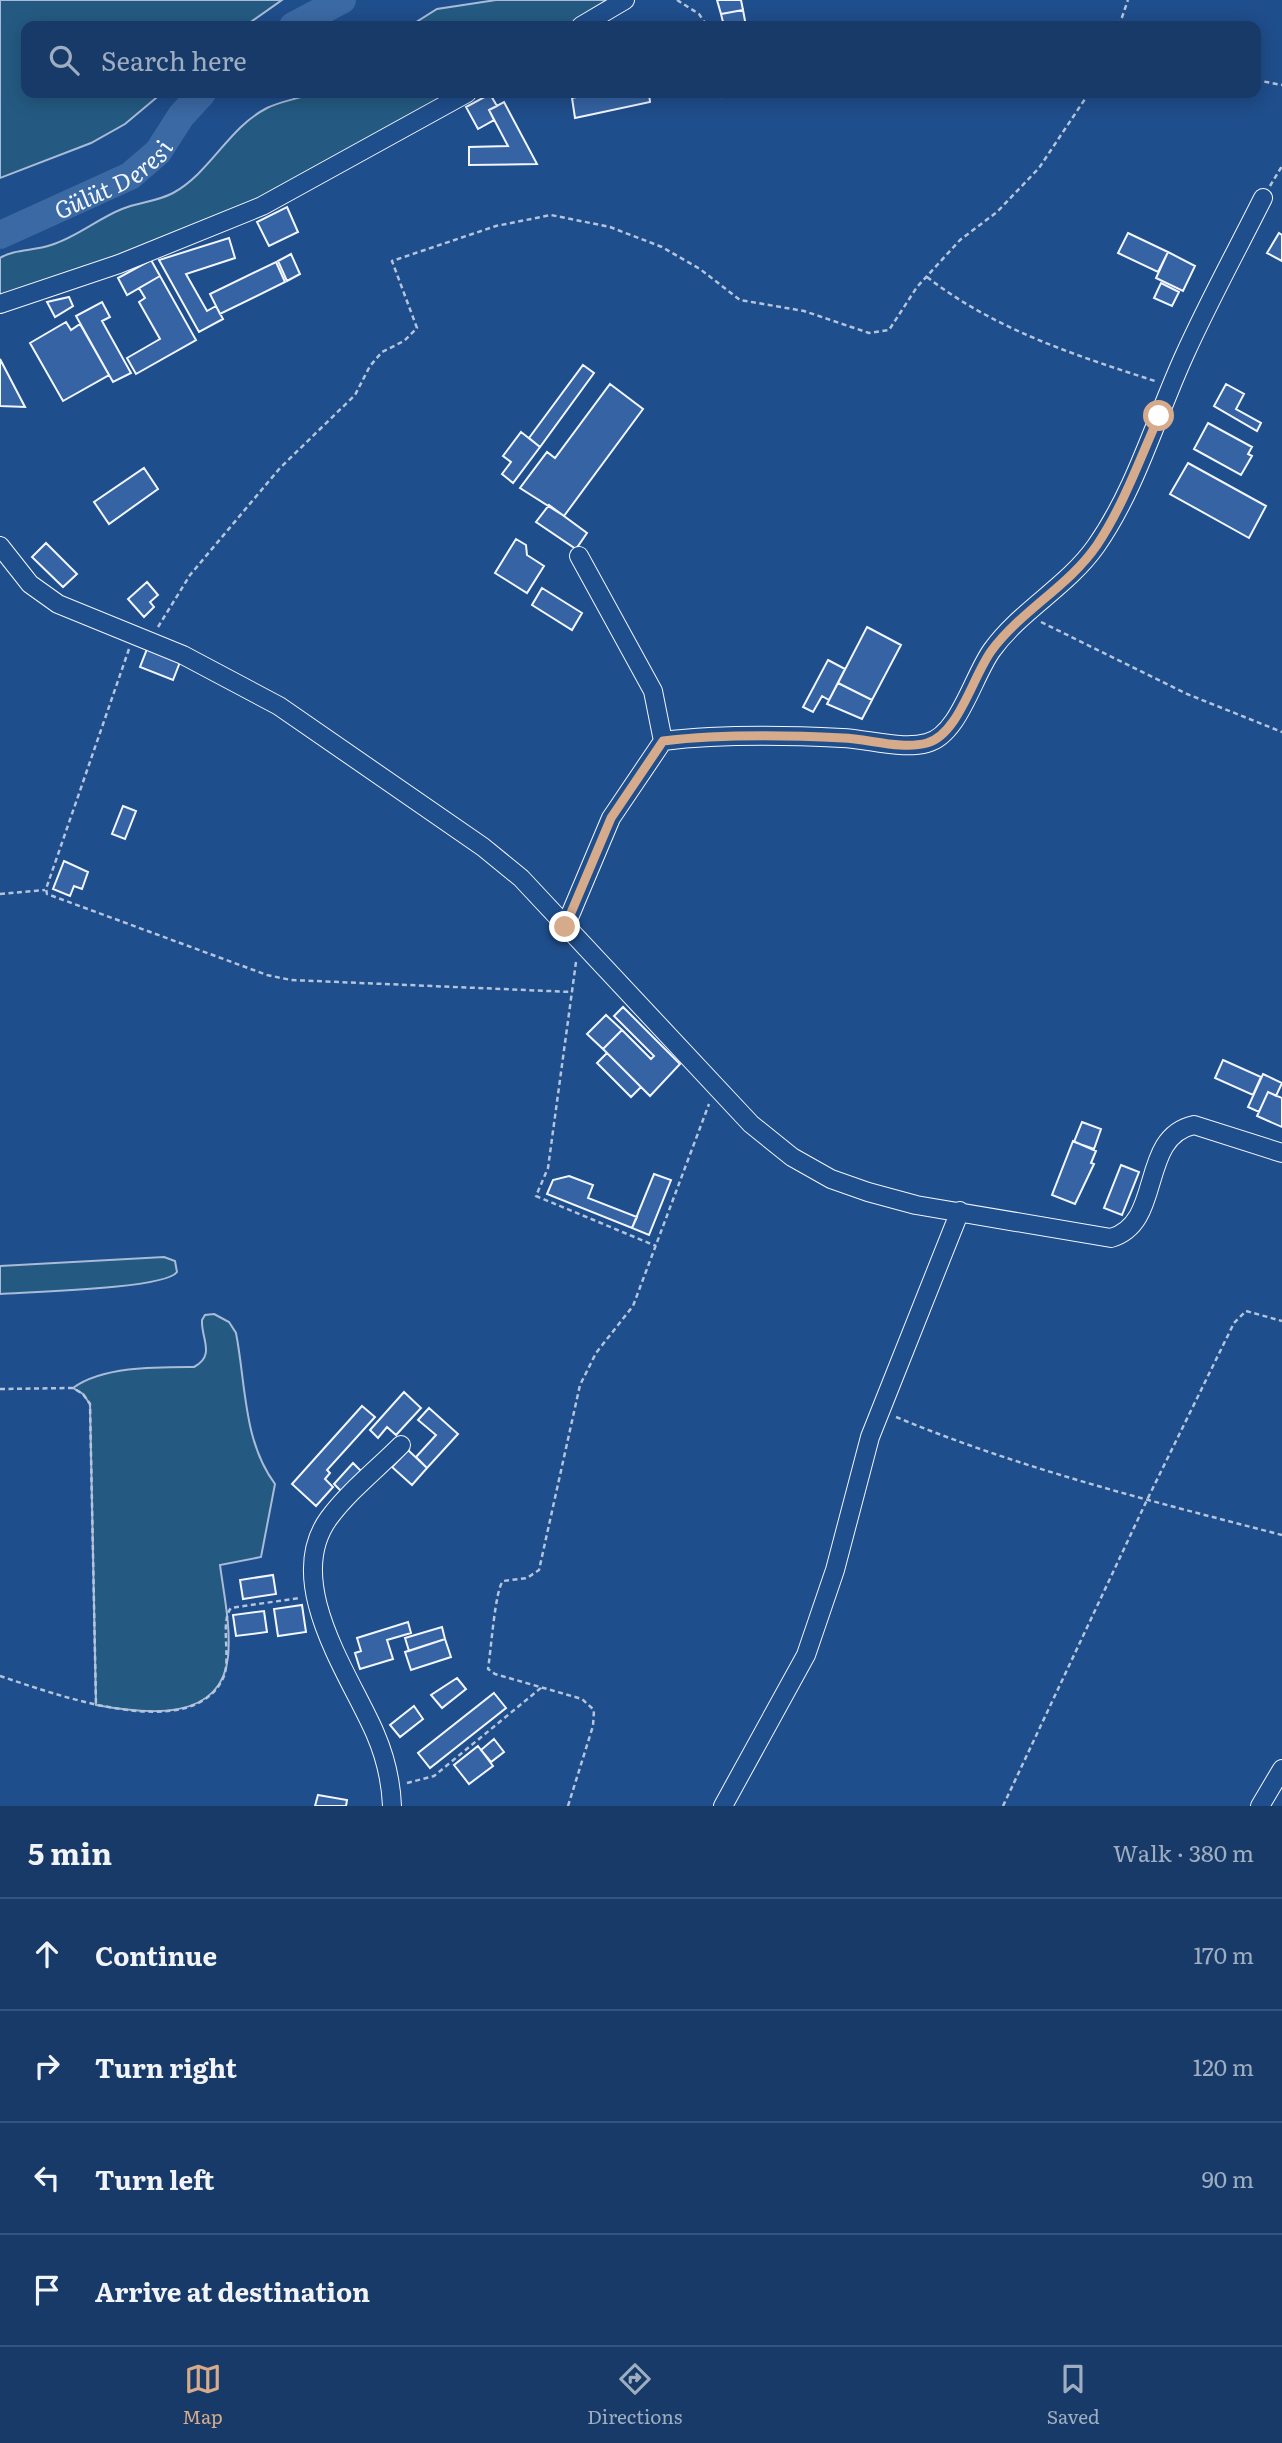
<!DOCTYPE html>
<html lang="en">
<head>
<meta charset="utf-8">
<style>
  :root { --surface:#173a69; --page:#244571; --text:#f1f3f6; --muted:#9eadc0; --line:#36547d; --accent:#d6ab8b }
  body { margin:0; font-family:Literata,serif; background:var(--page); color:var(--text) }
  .stop { position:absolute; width:21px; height:21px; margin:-16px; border:5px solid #d6ab8b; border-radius:50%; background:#fff }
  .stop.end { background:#d6ab8b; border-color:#fff; box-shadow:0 2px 7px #0008 }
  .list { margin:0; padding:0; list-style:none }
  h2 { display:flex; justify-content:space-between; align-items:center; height:91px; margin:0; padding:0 28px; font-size:30px }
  h2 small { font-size:23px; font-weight:400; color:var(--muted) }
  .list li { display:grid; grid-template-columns:46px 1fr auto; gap:21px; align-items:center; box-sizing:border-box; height:112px; padding:0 28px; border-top:2px solid var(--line) }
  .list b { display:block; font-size:26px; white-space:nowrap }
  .list em { font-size:23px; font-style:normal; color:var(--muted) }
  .icon { flex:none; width:38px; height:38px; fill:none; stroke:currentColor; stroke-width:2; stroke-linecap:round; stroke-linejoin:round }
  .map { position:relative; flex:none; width:1282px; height:1806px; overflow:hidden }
  .search { position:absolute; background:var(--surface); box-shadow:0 4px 18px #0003; left:21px; right:21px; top:21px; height:77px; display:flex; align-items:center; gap:18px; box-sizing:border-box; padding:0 24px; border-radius:14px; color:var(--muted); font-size:26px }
  .sheet { height:539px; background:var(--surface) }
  nav { display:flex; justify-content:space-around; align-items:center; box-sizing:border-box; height:98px; border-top:2px solid var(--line); background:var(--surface); font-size:19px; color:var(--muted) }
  nav a { display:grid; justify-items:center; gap:4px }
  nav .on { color:var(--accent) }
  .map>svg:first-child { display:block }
  .green { fill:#245a82; stroke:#a8bbd7; stroke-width:2 }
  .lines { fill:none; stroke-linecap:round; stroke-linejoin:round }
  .river { stroke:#3b69a3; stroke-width:28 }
  .building { fill:#3563a3; stroke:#f2f6ff; stroke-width:2 }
  .minor-casing { stroke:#f2f6ff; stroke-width:20 }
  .path { stroke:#b3c4dc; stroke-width:2.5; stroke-dasharray:5 3.5; stroke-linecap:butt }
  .minor { stroke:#1f4e8c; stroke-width:18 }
  .route { stroke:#d6ab8b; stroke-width:9 }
  .labels { text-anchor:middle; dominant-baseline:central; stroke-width:5; stroke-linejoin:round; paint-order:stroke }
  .water-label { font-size:24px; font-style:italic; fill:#f2f6ff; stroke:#1f4e8c }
</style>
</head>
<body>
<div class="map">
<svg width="1282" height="1806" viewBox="0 0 1282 1806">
  <rect width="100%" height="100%" fill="#1f4e8c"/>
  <!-- green -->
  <path class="green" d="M0 0H282L245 26H26V93H162L125 124 91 143 0 178Z
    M496 0H625L581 26H410L437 9Z
    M313 93H467L262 206 0 304V258C14 249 34 251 51 245 77 237 97 219 122 209 139 202 156 202 173 193 211 172 228 128 267 108 281 101 298 99 313 93Z
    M164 1257 175 1261 177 1272C165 1289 27 1292 0 1294V1266Z
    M214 1314 229 1322 236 1333C246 1384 243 1441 275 1484L261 1557 220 1565C224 1595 231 1627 228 1657 221 1723 145 1714 96 1705L90 1404 83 1394 73 1388C103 1366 158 1367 194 1367 216 1355 201 1339 202 1320L205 1315Z"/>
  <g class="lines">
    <!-- river -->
    <g class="river">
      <path d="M293 26 342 0"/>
      <path id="s1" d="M0 235 130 176 158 152 181 116 202 93"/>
    </g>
  </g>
  <!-- building -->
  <path class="building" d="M717 0H741L743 10 721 14Z
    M743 10 746 26H724L721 14Z
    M593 93H649L650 102 575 118 572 98Z
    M490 94 497 106 489 110 494 120 478 129 466 107Z
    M504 102 537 164 469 165V147L508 146 489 110Z
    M287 207 298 232 269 246 257 222Z
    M1128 233 1168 252 1158 272 1118 253Z
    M1279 233 1282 235V261L1267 253Z
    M229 238 235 258 186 274 207 311 216 306 223 319 199 332 159 260Z
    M1168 252 1195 266 1183 291 1156 278Z
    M291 254 300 274 287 281 278 261Z
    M151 260 160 276 127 295 118 278Z
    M276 262 285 282 220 314 210 294Z
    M160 276 196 340 136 374 127 358 160 339 139 302 145 298 139 288Z
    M1161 283 1179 292 1172 306 1154 298Z
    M69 297 73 306 55 317 47 302Z
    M102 302 110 317 102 321 131 373 113 382 76 316Z
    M66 322 71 330 80 324 109 375 63 401 30 343Z
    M0 359 25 407 0 406Z
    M583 365 594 373 540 447 529 438Z
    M610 384 643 409 564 516 520 488 547 452 555 458Z
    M1226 384 1244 394 1236 409 1261 423 1257 431 1214 406Z
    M1208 423 1252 447 1248 454 1252 456 1241 475 1194 449Z
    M521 432 540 447 513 483 502 474 511 462 503 456Z
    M1188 463 1266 506 1249 538 1170 494Z
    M144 468 158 489 109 524 94 502Z
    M549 505 587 533 576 549 536 522Z
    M516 539 526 545 527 555 544 566 527 593 495 573Z
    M46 543 77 574 63 587 32 557Z
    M147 582 158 595 150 602 154 607 144 617 128 599Z
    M542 588 582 613 572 630 532 605Z
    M867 627 901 645 872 700 838 683Z
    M147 649 180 662 173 680 140 667Z
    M828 660 845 669 829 700 822 696 813 712 803 707Z
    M838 683 872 700 862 719 827 704Z
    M123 806 136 811 125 839 112 834Z
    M64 861 88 872 82 889 74 886 70 896 53 889Z
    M623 1007 680 1064 650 1096 603 1049 622 1030 651 1059 654 1056 614 1016Z
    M606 1015 622 1030 603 1049 587 1034Z
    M607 1053 641 1087 631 1097 597 1063Z
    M1223 1060 1261 1077 1253 1095 1215 1078Z
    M1263 1074 1282 1083 1276 1096 1268 1092 1259 1112 1248 1107Z
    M1268 1092 1282 1098V1127L1257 1116Z
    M1082 1122 1101 1129 1094 1149 1074 1142Z
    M1073 1141 1096 1151 1091 1163 1094 1164 1075 1204 1052 1195Z
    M1121 1165 1139 1172 1122 1215 1104 1208Z
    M654 1174 671 1180 649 1235 632 1228Z
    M569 1176 593 1185 588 1198 637 1217 632 1228 547 1194 553 1180Z
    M404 1392 421 1408 396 1435 387 1427 378 1438 370 1430Z
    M362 1406 375 1417 327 1470 330 1473 325 1479 333 1487 316 1506 292 1484Z
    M429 1408 458 1434 427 1468 416 1457 436 1435 418 1420Z
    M408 1450 427 1468 412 1485 392 1467Z
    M353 1463 364 1474 345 1495 334 1484Z
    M273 1575 276 1594 243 1599 240 1580Z
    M302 1605 306 1632 278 1636 274 1609Z
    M264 1611 267 1632 236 1636 233 1615Z
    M408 1622 411 1633 387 1640 393 1659 360 1669 355 1653 361 1651 357 1638Z
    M442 1627 445 1639 409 1651 405 1638Z
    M445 1639 451 1657 411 1670 405 1652Z
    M457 1678 466 1689 442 1708 431 1695Z
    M494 1693 506 1708 430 1768 418 1753Z
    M414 1706 423 1719 400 1737 390 1725Z
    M494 1739 504 1752 491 1762 481 1750Z
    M478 1746 493 1766 469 1784 454 1765Z
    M318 1795 347 1800 346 1806H315Z"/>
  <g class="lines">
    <defs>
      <path id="minor" d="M581 26 625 0
        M0 304 119 264 262 206 467 93
        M0 546 30 584 58 604 183 655 279 706 483 847 521 878 751 1124 792 1157 831 1179 868 1192 916 1205 1111 1238C1164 1223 1138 1137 1194 1125L1282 1153
        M579 556 653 691 663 741
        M565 927 611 818 663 741C722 734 783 735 842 738 868 739 901 750 927 743 959 735 973 676 992 650 1021 610 1067 587 1096 546 1136 489 1156 417 1185 354 1209 301 1237 250 1263 198
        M392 1806C391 1781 385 1756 375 1733 350 1675 282 1582 329 1518 349 1491 377 1469 401 1445
        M723 1806 806 1655 835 1570 870 1437 960 1211
        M1260 1806 1282 1769"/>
    </defs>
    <!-- minor casing -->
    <use href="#minor" class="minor-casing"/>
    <!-- path -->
    <path class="path" d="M677 0 699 14 707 26
      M1119 26 1128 0
      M1256 80 1282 85
      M722 93 723 100
      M1270 186 1282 166
      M927 277C994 329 1074 355 1155 381
      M1041 622 1187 694 1282 732
      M158 627 190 575 280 468 355 395 370 366 382 352 404 341 417 328 392 261 496 226 551 215 610 227 662 247 700 269 740 300 804 311 869 333 889 330 917 287 960 240 997 212 1039 168 1089 93
      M129 649 46 889 47 894 267 975 291 980 572 992
      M0 894 45 890
      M576 962 548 1168 536 1196 656 1246
      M0 1389 73 1388 83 1394 90 1404 96 1705
      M896 1417C1021 1469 1151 1501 1282 1535
      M0 1676C52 1693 194 1747 224 1676 231 1657 220 1621 231 1608L299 1598
      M407 1783 434 1776 542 1687
      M568 1806 593 1726 594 1710 582 1699 495 1674 488 1669C491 1651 495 1590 503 1581L527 1578 539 1570 580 1385 596 1353 633 1306 709 1104
      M1003 1806 1147 1500 1234 1323 1246 1311 1282 1321"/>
    <!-- minor -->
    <use href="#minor" class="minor"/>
  </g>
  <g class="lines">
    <!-- route -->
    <path class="route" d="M565 927 611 818 663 741C722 734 783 735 843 738 869 739 902 750 927 743 959 734 973 675 992 650 1022 610 1069 586 1097 545 1123 506 1140 459 1159 416"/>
  </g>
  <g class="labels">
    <!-- water labels -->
    <g class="water-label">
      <text stroke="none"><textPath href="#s1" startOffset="126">Gülüt Deresi</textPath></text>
    </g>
  </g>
</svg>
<div class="stop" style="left:1159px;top:416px"></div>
<div class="stop end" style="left:565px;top:927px"></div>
<div class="search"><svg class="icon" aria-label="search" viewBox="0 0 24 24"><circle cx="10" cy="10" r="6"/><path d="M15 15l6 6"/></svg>Search here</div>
</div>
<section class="sheet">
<h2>5 min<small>Walk · 380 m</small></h2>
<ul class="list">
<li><svg class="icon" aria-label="ahead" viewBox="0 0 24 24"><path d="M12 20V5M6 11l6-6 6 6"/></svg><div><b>Continue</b></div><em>170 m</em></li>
<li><svg class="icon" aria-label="right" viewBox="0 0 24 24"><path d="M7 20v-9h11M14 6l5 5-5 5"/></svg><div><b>Turn right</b></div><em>120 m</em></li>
<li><svg class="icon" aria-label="left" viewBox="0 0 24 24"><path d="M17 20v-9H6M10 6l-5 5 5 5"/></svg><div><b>Turn left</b></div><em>90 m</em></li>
<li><svg class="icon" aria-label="arrive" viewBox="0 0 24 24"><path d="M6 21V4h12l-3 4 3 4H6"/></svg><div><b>Arrive at destination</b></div></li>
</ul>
</section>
<nav>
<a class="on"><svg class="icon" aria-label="map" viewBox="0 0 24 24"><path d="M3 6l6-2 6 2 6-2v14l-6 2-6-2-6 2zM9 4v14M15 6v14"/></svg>Map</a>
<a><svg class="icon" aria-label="directions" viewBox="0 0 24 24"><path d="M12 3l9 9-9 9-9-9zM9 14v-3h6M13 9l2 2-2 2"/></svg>Directions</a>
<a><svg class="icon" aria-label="saved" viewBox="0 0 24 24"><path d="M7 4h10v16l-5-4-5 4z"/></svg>Saved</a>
</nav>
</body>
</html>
